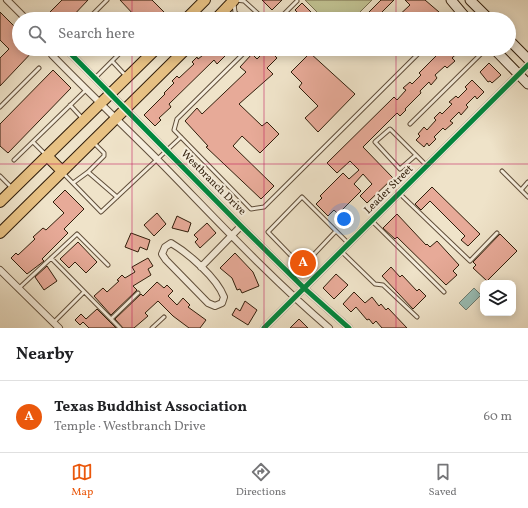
<!DOCTYPE html>
<html lang="en">
<head>
<meta charset="utf-8">
<style>
  :root { --surface:#fff; --page:#f6f6f6; --text:#202124; --muted:#757577; --line:#e0e0e0; --accent:#ea580c }
  body { margin:0; font-family:Vollkorn,serif; background:var(--page); color:var(--text) }
  .controls { position:absolute; right:12px; bottom:12px; display:grid; overflow:hidden; border-radius:8px; box-shadow:0 2px 10px #0003 }
  .controls button { width:36px; height:36px; display:grid; place-items:center; padding:0; border:0; border-bottom:1px solid var(--line); background:var(--surface); color:var(--text); font:20px sans-serif }
  .you { position:absolute; left:344px; top:219px; width:14px; height:14px; margin:-10px; border:3px solid #fff; border-radius:50%; background:#1a73e8; box-shadow:0 0 0 6px #1a73e833 }
  .badge { display:grid; place-items:center; width:26px; height:26px; border-radius:50%; background:var(--accent); color:#fff; font-size:13px; font-weight:700 }
  .pin { position:absolute; translate:-50% -50%; border:2px solid #fff; box-shadow:0 1px 4px #0006 }
  .list { margin:0; padding:0; list-style:none }
  h2 { display:flex; justify-content:space-between; align-items:center; height:52px; margin:0; padding:0 16px; font-size:17px }
  h2 small { font-size:13px; font-weight:400; color:var(--muted) }
  .list li { display:grid; grid-template-columns:26px 1fr auto; gap:12px; align-items:center; box-sizing:border-box; height:72px; padding:0 16px; border-top:1px solid var(--line) }
  .list b { display:block; font-size:15px; white-space:nowrap }
  .list p { margin:0; font-size:13px; white-space:nowrap; color:var(--muted) }
  .list em { font-size:13px; font-style:normal; color:var(--muted) }
  .icon { flex:none; width:22px; height:22px; fill:none; stroke:currentColor; stroke-width:2; stroke-linecap:round; stroke-linejoin:round }
  .map { position:relative; flex:none; width:528px; height:328px; overflow:hidden }
  .search { position:absolute; background:var(--surface); box-shadow:0 2px 10px #0003; left:12px; right:12px; top:12px; height:44px; display:flex; align-items:center; gap:10px; box-sizing:border-box; padding:0 14px; border-radius:22px; color:var(--muted); font-size:15px }
  .sheet { height:124px; background:var(--surface) }
  nav { display:flex; justify-content:space-around; align-items:center; box-sizing:border-box; height:56px; border-top:1px solid var(--line); background:var(--surface); font-size:11px; color:var(--muted) }
  nav a { display:grid; justify-items:center; gap:2px }
  nav .on { color:var(--accent) }
  .map>svg:first-child { display:block }
  .green { fill:#c0c191; stroke:#786f4e }
  .water { fill:#9abeb5; stroke:#707e71 }
  .building { fill:#e7aa98; stroke:#301d0a }
  .lines { fill:none; stroke-linecap:round; stroke-linejoin:round }
  .lane-casing { stroke:#604e3a; stroke-width:5 }
  .street-casing { stroke:#604e3a; stroke-width:8 }
  .secondary-casing { stroke:#301d0a; stroke-width:11 }
  .primary-casing { stroke:#301d0a; stroke-width:12 }
  .lane { stroke:#f5eddc; stroke-width:3 }
  .street { stroke:#f5eddc; stroke-width:6 }
  .secondary { stroke:#f5eddc; stroke-width:9 }
  .primary { stroke:#e8c284; stroke-width:10 }
  .cycleway-casing { stroke:#f5eddc; stroke-width:8 }
  .cycleway { stroke:#00873e; stroke-width:5 }
  .grid { fill:none; stroke:#c2185b; stroke-width:1; stroke-opacity:0.55 }
  .labels { text-anchor:middle; dominant-baseline:central; stroke-width:4; stroke-linejoin:round; paint-order:stroke }
  .street-label { font-size:11px; fill:#301d0a; stroke:#f5eddc }
</style>
</head>
<body>
<div class="map">
<svg width="528" height="328" viewBox="0 0 528 328">
  <rect width="100%" height="100%" fill="#efe3c9"/>
  <filter id="stains"><feTurbulence type="fractalNoise" baseFrequency=".005" numOctaves="4"/><feColorMatrix values="0 0 0 0 .2 0 0 0 0 .09 0 0 0 0 .02 0 0 0 .5 -.17"/></filter>
  <radialGradient id="worn" r=".72"><stop offset=".6" stop-color="#630" stop-opacity="0"/><stop offset="1" stop-color="#630" stop-opacity=".3"/></radialGradient>
  <!-- green -->
  <path class="green" d="M305 0H372L353 19H324Z"/>
  <!-- water -->
  <path class="water" d="M474 288 481 295 466 310 459 303Z"/>
  <!-- building -->
  <path class="building" d="M62 0H88L70 19H43Z
    M120 0H152L164 12 156 19H131L135 16Z
    M262 0H282L272 10Z
    M381 0H394L375 19H362Z
    M405 0H425L439 12 432 19H395L410 5Z
    M302 3 318 19H304L295 10Z
    M0 12 19 31V49H35L0 86V58L9 49 0 40Z
    M211 49H232L217 64 214 60 169 104 171 107 159 118 161 120 155 126 144 115 165 94 164 93 174 83 172 81 177 76 179 78 194 64 192 62 197 57 198 59Z
    M267 49H278L273 54 277 58 267 68 273 74 239 104 262 126 267 122 279 134 260 153 242 136 233 146 274 186 261 199 206 147 208 146 185 121 197 108 202 114 246 72 240 67 252 54 257 59Z
    M449 49H462L452 58 455 61 447 68 445 66 435 75 437 78 431 85 429 82 420 91 421 93 405 109 406 110 400 116 397 113 363 147 393 178 367 203 360 196 372 184 363 174 354 184 361 191 338 214 334 210 328 216 316 204 322 198 320 196 343 173 349 179 359 170 350 161 337 173 327 163 394 97 397 100 406 90 403 88 410 82 412 84 421 75 419 73 442 50 445 53Z
    M310 53 355 94 318 132 305 118 318 106 299 87 302 83 291 72Z
    M489 63 501 75 492 83 490 81 488 82 480 72Z
    M53 70 71 88 8 153 0 146V124Z
    M472 80 484 92 477 99 475 96 466 105 468 107 461 115 459 112 450 121 453 123 445 130 443 128 434 137 436 139 429 146 427 143 424 147 416 140 420 136 418 134 424 127 427 130 436 120 434 118 440 112 442 114 452 104 449 102 456 96 458 98 467 89 465 87Z
    M432 187 480 234 468 246 461 240 465 236 430 201 421 210 415 204Z
    M65 190 84 209 64 229 68 233 42 259 44 261 27 274 11 258 16 253 18 255 35 239 33 237 43 228 46 230 64 213 53 202Z
    M157 213 166 224 154 236 144 225Z
    M397 214 426 245 427 244 430 247 437 241 459 265 453 271 457 275 446 285 397 237 395 239 383 228Z
    M177 216 191 223 188 232 172 228Z
    M207 223 216 233 200 248 195 242 198 239 194 235Z
    M131 233 150 240 147 250 140 247 138 252 125 247Z
    M500 234 517 251 487 281 473 268 476 265 473 262Z
    M78 242 97 262 86 273 75 262 69 268 60 259Z
    M235 253 253 272 259 286 242 293 240 289 237 290 232 278 220 268Z
    M148 258 153 266 148 269 151 275 133 286 137 290 111 315 94 296 103 288 107 292 119 281 117 280 122 275 125 278 135 272 132 267Z
    M47 266 57 281 44 290 35 277Z
    M391 267 400 277 402 275 417 291 419 289 426 296 413 309 382 276Z
    M336 274 348 285 334 299 323 288Z
    M157 282 164 288 167 285 173 291 168 296 177 305 183 298 190 305 188 307 206 320 200 328H189L173 316 158 301 145 313 148 316 134 328H123L115 319 141 294 143 296Z
    M354 292 365 303 372 297 379 306 381 304 386 310 388 308 407 328H382L376 321 373 324 369 319 367 320 356 307 351 312 343 304Z
    M245 301 257 310 248 325 232 315 236 308 240 311Z
    M97 309 116 328H89L83 322 80 325 75 320 81 314 86 319Z
    M299 319 308 328H290Z"/>
  <g class="lines">
    <defs>
      <path id="lane" d="M236 0 244 1 264 19
        M234 4 235 12 241 19
        M88 19 107 0
        M279 19 297 1
        M453 19 460 13
        M138 49 146 57
        M248 49 177 119 174 130 251 209 264 207 423 49
        M112 61 126 76
        M95 78 124 49
        M70 105 83 119
        M0 107 39 68
        M410 124 486 49
        M33 142 46 155
        M416 155 400 169 375 142 390 129 427 166
        M14 160 86 90
        M502 171 528 197
        M88 172 104 156V153L94 143
        M63 173 101 212 181 137
        M0 176 12 188
        M73 183 88 172 117 197
        M521 190 528 182
        M399 193 470 261 497 233
        M302 197 336 231 302 267 268 232Z
        M372 221 444 292
        M336 231 349 244
        M341 251 375 284 383 285 417 317
        M51 258 120 328
        M18 289 77 234 108 265
        M111 319 138 293
        M54 322 84 292
        M152 328 164 317"/>
      <path id="street" d="M7 0 26 19
        M52 49V55C87 91 123 125 158 160 214 217 268 276 329 328
        M66 49 241 226 304 288 349 328
        M171 243C188 253 217 278 224 297L222 303 215 306 208 303 166 260 162 254 165 247Z
        M201 267 241 226
        M0 270 59 328
        M264 328 528 65"/>
      <path id="secondary" d="M451 0 467 19
        M470 0 489 19
        M509 40 528 59
        M494 49 528 84"/>
      <path id="primary" d="M186 19 205 0
        M216 19 234 0
        M47 156 62 171
        M0 202 156 49
        M0 233 186 49"/>
    </defs>
    <!-- lane casing -->
    <use href="#lane" class="lane-casing"/>
    <!-- street casing -->
    <use href="#street" class="street-casing"/>
    <!-- secondary casing -->
    <use href="#secondary" class="secondary-casing"/>
    <!-- primary casing -->
    <use href="#primary" class="primary-casing"/>
    <!-- lane -->
    <use href="#lane" class="lane"/>
    <!-- street -->
    <use href="#street" class="street"/>
    <!-- secondary -->
    <use href="#secondary" class="secondary"/>
    <!-- primary -->
    <use href="#primary" class="primary"/>
    <defs>
      <path id="cycleway" d="M66 49 241 226 304 288 349 328
        M264 328 528 65"/>
    </defs>
    <!-- cycleway casing -->
    <use href="#cycleway" class="cycleway-casing"/>
    <!-- cycleway -->
    <use href="#cycleway" class="cycleway"/>
  </g>
  <!-- grid -->
  <path class="grid" d="M132 0V19M264 0V19M396 0V19M132 49V328M264 49V328M396 49V328M0 164H528"/>
  <g class="labels">
    <!-- street labels -->
    <g class="street-label">
      <text transform="translate(213 183) rotate(45)">Westbranch Drive</text>
      <text transform="translate(389 190) rotate(-45)">Leader Street</text>
    </g>
  </g>
  <rect width="100%" height="100%" filter="url(#stains)"/>
  <rect width="100%" height="100%" fill="url(#worn)"/>
</svg>
<div class="controls">
<button><svg class="icon" aria-label="layers" viewBox="0 0 24 24"><path d="M12 4l9 5-9 5-9-5zM3 14l9 5 9-5"/></svg></button>
</div>
<div class="you"></div>
<div class="pin badge" style="left:303px;top:263px">A</div>
<div class="search"><svg class="icon" aria-label="search" viewBox="0 0 24 24"><circle cx="10" cy="10" r="6"/><path d="M15 15l6 6"/></svg>Search here</div>
</div>
<section class="sheet">
<h2>Nearby<small></small></h2>
<ul class="list">
<li><span class="badge">A</span><div><b>Texas Buddhist Association</b><p>Temple · Westbranch Drive</p></div><em>60 m</em></li>
</ul>
</section>
<nav>
<a class="on"><svg class="icon" aria-label="map" viewBox="0 0 24 24"><path d="M3 6l6-2 6 2 6-2v14l-6 2-6-2-6 2zM9 4v14M15 6v14"/></svg>Map</a>
<a><svg class="icon" aria-label="directions" viewBox="0 0 24 24"><path d="M12 3l9 9-9 9-9-9zM9 14v-3h6M13 9l2 2-2 2"/></svg>Directions</a>
<a><svg class="icon" aria-label="saved" viewBox="0 0 24 24"><path d="M7 4h10v16l-5-4-5 4z"/></svg>Saved</a>
</nav>
</body>
</html>
